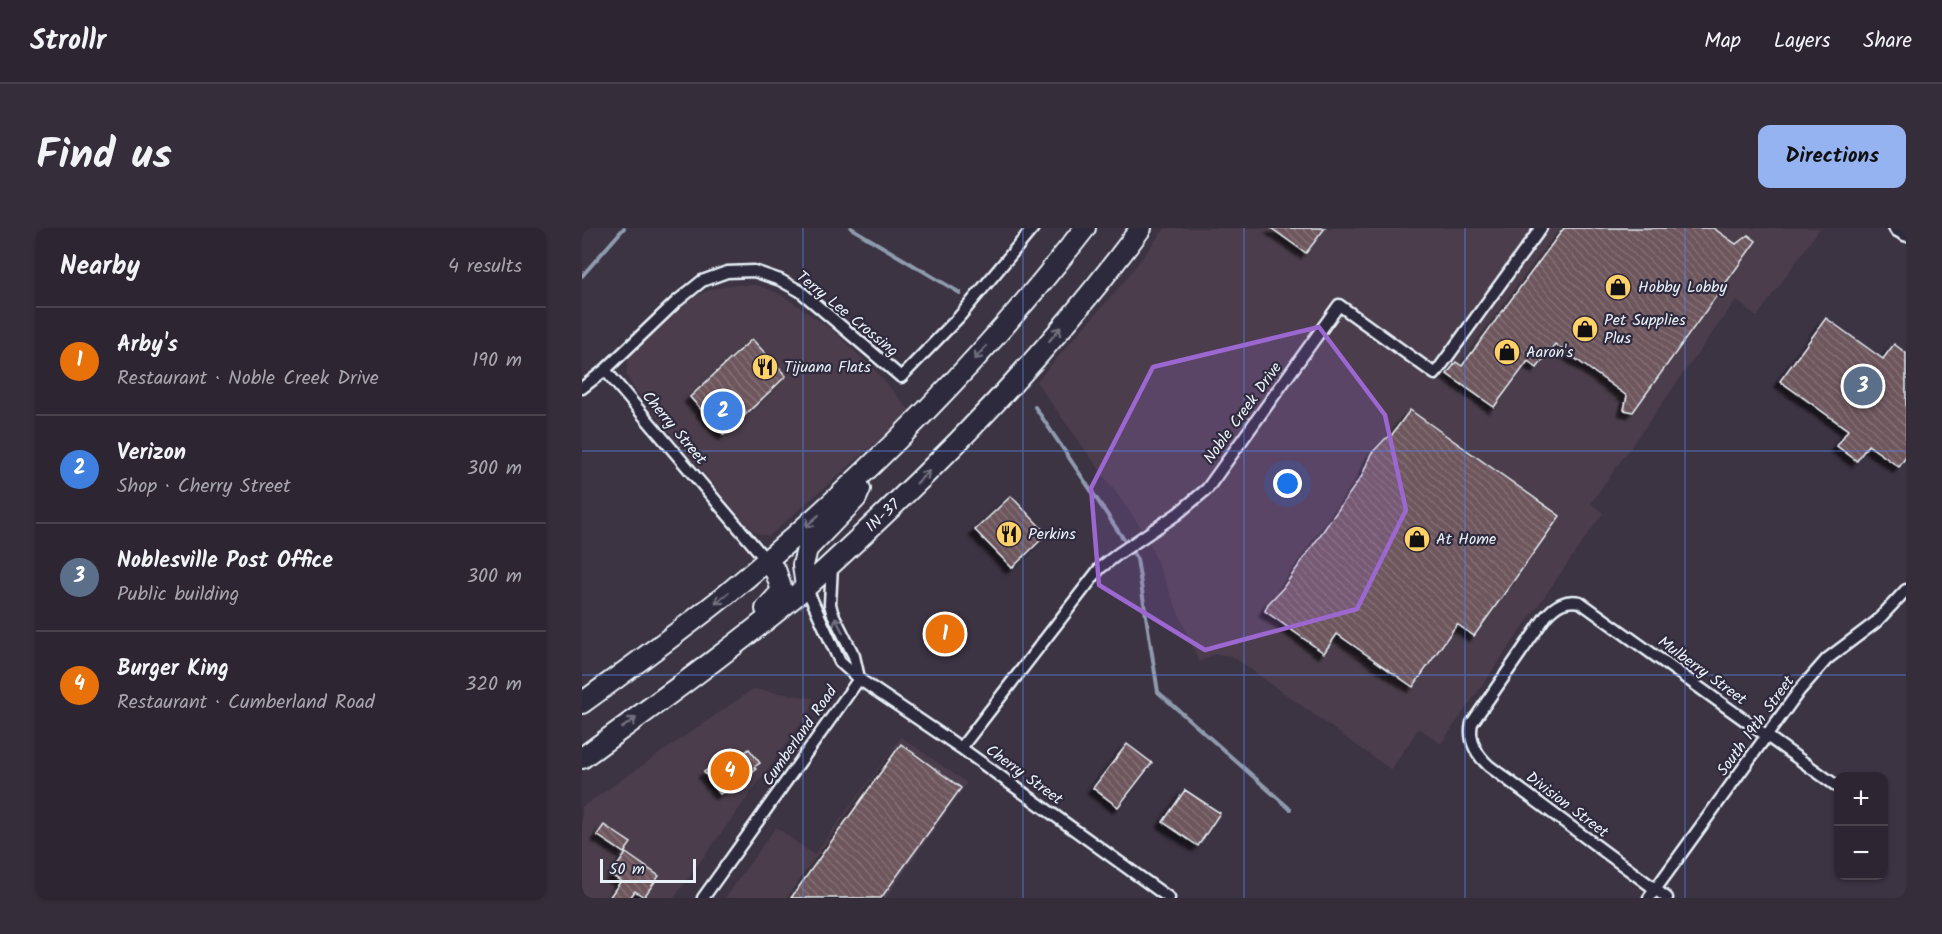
<!DOCTYPE html>
<html lang="en">
<head>
<meta charset="utf-8">
<style>
  :root { --surface:#2d2632; --page:#352e3a; --text:#f1f3f6; --muted:#a7a5ac; --line:#48434d; --accent:#95b2f1 }
  body { margin:0; font-family:Kalam,sans-serif; background:var(--page); color:var(--text) }
  .controls { position:absolute; right:18px; bottom:18px; display:grid; overflow:hidden; border-radius:12px; box-shadow:0 2px 4px #0004 }
  .controls button { width:54px; height:54px; display:grid; place-items:center; padding:0; border:0; border-bottom:2px solid var(--line); background:var(--surface); color:var(--text); font:30px sans-serif }
  .scale { position:absolute; left:18px; bottom:15px; width:96px; box-sizing:border-box; padding-left:6px; border:3px solid #e8f1f8; border-top:0; font-size:16px; line-height:21px; white-space:nowrap; color:#e8f1f8; -webkit-text-stroke:4px #2f2a3d; paint-order:stroke }
  .you { position:absolute; left:706px; top:256px; width:21px; height:21px; margin:-15px; border:4px solid #fff; border-radius:50%; background:#1a73e8; box-shadow:0 0 0 9px #1a73e833 }
  .badge { display:grid; place-items:center; width:39px; height:39px; border-radius:50%; background:var(--accent); color:#fff; font-size:20px; font-weight:700 }
  .pin { position:absolute; translate:-50% -50%; border:3px solid #fff; box-shadow:0 2px 6px #0006 }
  .list { margin:0; padding:0; list-style:none }
  h2 { display:flex; justify-content:space-between; align-items:center; height:78px; margin:0; padding:0 24px; font-size:26px }
  h2 small { font-size:20px; font-weight:400; color:var(--muted) }
  .list li { display:grid; grid-template-columns:39px 1fr auto; gap:18px; align-items:center; box-sizing:border-box; height:108px; padding:0 24px; border-top:2px solid var(--line) }
  .list b { display:block; font-size:22px; white-space:nowrap }
  .list p { margin:0; font-size:20px; white-space:nowrap; color:var(--muted) }
  .list em { font-size:20px; font-style:normal; color:var(--muted) }
  .map { position:relative; flex:none; width:1324px; height:670px; overflow:hidden; border-radius:12px }
  header { display:flex; align-items:center; gap:36px; box-sizing:border-box; height:84px; padding:0 30px; background:var(--surface); border-bottom:2px solid var(--line) }
  header strong { font-size:28px }
  nav { display:flex; gap:33px; margin-inline-start:auto; font-size:21px }
  .intro { display:flex; align-items:center; justify-content:space-between; box-sizing:border-box; height:144px; padding:0 36px }
  h1 { margin:0; font-size:42px }
  .button { padding:15px 27px; border-radius:12px; background:var(--accent); color:#111; font-size:21px; font-weight:700 }
  main { display:flex; gap:36px; padding:0 36px }
  aside { flex:1; background:var(--surface); border-radius:12px; box-shadow:0 2px 4px #0004 }
  .map>svg:first-child { display:block }
  .built { fill:#4b3e4b }
  .lines { fill:none; stroke-linecap:round; stroke-linejoin:round }
  .stream { stroke:#8f9caf; stroke-width:4 }
  .building { fill:url(#building-back-hatch); stroke:#e8f1f8; stroke-width:1.5; filter:url(#shadow) }
  .street-casing { stroke:#e8f1f8; stroke-width:15 }
  .secondary-casing { stroke:#e8f1f8; stroke-width:20 }
  .highway-casing { stroke:#e8f1f8; stroke-width:24 }
  .street { stroke:#2f2a3d; stroke-width:10 }
  .secondary { stroke:#2f2a3d; stroke-width:15 }
  .highway { stroke:#2f2a3d; stroke-width:20 }
  .oneway { stroke:#70707e }
  .marked { fill:#9c67d0; fill-opacity:0.2; stroke:#9c67d0; stroke-width:4.5; stroke-linejoin:round }
  .grid { fill:none; stroke:#5a7fe2; stroke-width:1.5; stroke-opacity:0.55 }
  .labels { text-anchor:middle; dominant-baseline:central; stroke-width:4.5; stroke-linejoin:round; paint-order:stroke }
  .poi-label { font-size:16px; fill:#e8f1f8; stroke:#2f2a3d; text-anchor:start }
  .street-label { font-size:16px; fill:#e8f1f8; stroke:#2f2a3d }
</style>
</head>
<body>
<header>
<strong>Strollr</strong>
<nav><a>Map</a><a>Layers</a><a>Share</a></nav>
</header>
<div class="intro"><h1>Find us</h1><a class="button">Directions</a></div>
<main>
<aside>
<h2>Nearby<small>4 results</small></h2>
<ul class="list">
<li><span class="badge" style="background:#e8710a">1</span><div><b>Arby's</b><p>Restaurant · Noble Creek Drive</p></div><em>190 m</em></li>
<li><span class="badge" style="background:#3f7fe0">2</span><div><b>Verizon</b><p>Shop · Cherry Street</p></div><em>300 m</em></li>
<li><span class="badge" style="background:#5c6f8a">3</span><div><b>Noblesville Post Office</b><p>Public building</p></div><em>300 m</em></li>
<li><span class="badge" style="background:#e8710a">4</span><div><b>Burger King</b><p>Restaurant · Cumberland Road</p></div><em>320 m</em></li>
</ul>
</aside>
<div class="map">
<svg width="1324" height="670" viewBox="0 0 1324 670">
  <defs>
    <pattern id="building-back-hatch" width="6" height="6" patternUnits="userSpaceOnUse" patternTransform="scale(1.5)"><rect width="6" height="6" fill="#6e575d"/><path d="M-1 5l2 2M0 0l6 6M5-1l2 2" fill="none" stroke="#837075"/></pattern>
    <filter id="shadow"><feDropShadow dx="-5.5" dy="5.5" stdDeviation="1.5" flood-color="#0009"/></filter>
  </defs>
  <rect width="100%" height="100%" fill="#3c3343"/>
  <filter id="ink" filterUnits="userSpaceOnUse"><feTurbulence type="fractalNoise" baseFrequency=".0167" numOctaves="2"/><feDisplacementMap in="SourceGraphic" scale="12" xChannelSelector="R" yChannelSelector="G"/><feConvolveMatrix kernelMatrix="1 2 1 2 8 2 1 2 1" color-interpolation-filters="sRGB"/></filter>
  <g filter="url(#ink)">
    <!-- built -->
    <path class="built" d="M583 0H1238L1175 89 1154 72 1009 275 1021 285 859 516 837 500 809 542 650 428 633 426 617 434 567 314 556 295 454 154 540 56Z
      M150 57H174L194 64 215 77 249 101 294 143 329 184 187 308 175 305 166 298 52 161 44 147 46 133 50 124 113 68 131 61Z
      M171 461 231 470 229 482 92 670H0V579Z
      M319 509 385 555 304 670H143L194 599 232 627Z"/>
    <g class="lines">
      <!-- stream -->
      <path class="stream" d="M269 0 378 65
        M0 48 42 0
        M453 179 555 331 576 464 708 581"/>
    </g>
    <!-- building -->
    <path class="building" d="M689 0H743L724 25Z
      M982 0H1131L1154 16 1166 7 1174 13 1051 184 1042 182 1045 168 973 116 955 140 946 133 912 179 865 146 874 134 880 138Z
      M1244 90 1301 131 1312 116 1324 125V229L1317 239 1286 217 1275 233 1255 218 1266 202 1198 153Z
      M170 111 204 148 142 207 108 169Z
      M828 182 978 288 892 408 875 396 831 459 755 406 742 425 683 383 686 376 701 360 780 248 789 226 803 211 809 208Z
      M429 268 465 306 430 340 393 302Z
      M319 516 379 560 299 670H209Z
      M545 516 570 535 536 579 511 560Z
      M167 521 178 535 172 539 174 541 160 553 138 566 122 544 144 529 146 531 151 527 154 531Z
      M603 562 638 585 616 618 581 594Z
      M22 597 49 615 42 625 15 607Z
      M44 625 77 648 62 669 53 663 48 670H27L39 653 29 647Z"/>
    <g class="lines">
      <defs>
        <path id="street" d="M23 142 184 332
          M0 160 23 142 94 74 120 53 145 44 172 43 198 52 218 63 319 149 377 89 451 0
          M250 337 248 376 250 384 272 428 277 450
          M224 359 258 434 277 451 379 520 587 670
          M379 520 518 340 536 326 595 286 625 261 757 77 853 146 959 0
          M121 670 277 451
          M1067 670 1217 463 1245 431 1294 394 1324 362
          M1085 670 907 538C895 527 886 512 890 495L964 388C974 377 984 371 998 374L1256 559"/>
        <path id="secondary" d="M1315 0 1324 5"/>
        <path id="highway" d="M224 359 221 337 225 321 274 270 278 261
          M184 381 200 363 194 344 184 332
          M0 475C49 439 98 404 145 366 277 257 398 135 503 0
          M0 530C76 474 152 420 224 359 248 338 271 316 294 294 390 204 481 106 559 0"/>
      </defs>
      <!-- street casing -->
      <use href="#street" class="street-casing"/>
      <!-- secondary casing -->
      <use href="#secondary" class="secondary-casing"/>
      <!-- highway casing -->
      <use href="#highway" class="highway-casing"/>
      <!-- street -->
      <use href="#street" class="street"/>
      <!-- secondary -->
      <use href="#secondary" class="secondary"/>
      <!-- highway -->
      <use href="#highway" class="highway"/>
    </g>
    <!-- one-way arrows -->
    <defs><path id="oneway-shaft" d="M-6 0H5M1.5-3L5.5 0L1.5 3" fill="none" stroke-width="1.6" stroke-linecap="round" stroke-linejoin="round" transform="scale(1.5)"/></defs>
    <g class="oneway">
      <use href="#oneway-shaft" transform="translate(473 106) rotate(-50)"/>
      <use href="#oneway-shaft" transform="translate(398 125) rotate(132)"/>
      <use href="#oneway-shaft" transform="translate(341 249) rotate(-45)"/>
      <use href="#oneway-shaft" transform="translate(230 293) rotate(139)"/>
      <use href="#oneway-shaft" transform="translate(140 370) rotate(141)"/>
      <use href="#oneway-shaft" transform="translate(257 397) rotate(-116)"/>
      <use href="#oneway-shaft" transform="translate(47 495) rotate(-36)"/>
    </g>
  </g>
  <!-- marked area -->
  <path class="marked" d="M737 99 803 187 824 282 775 381 623 422 517 357 509 260 571 139Z"/>
  <!-- grid -->
  <path class="grid" d="M221 0V670M441 0V670M662 0V670M883 0V670M1103 0V670M0 223H1324M0 447H1324"/>
  <!-- icons -->
  <defs>
    <symbol id="shop-disc" viewBox="-11 -11 22 22"><circle r="9.5" fill="#ffd166" stroke="#2f2a3d"/><path d="M-5-2.5h2.3a2.7 3.5 0 0 1 5.4 0H5L5.5 6h-11ZM-1.5-2.5h3a1.5 2.3 0 0 0-3 0Z" fill="#111"/></symbol>
    <symbol id="restaurant-disc" viewBox="-11 -11 22 22"><circle r="9.5" fill="#ffd166" stroke="#2f2a3d"/><path d="M-5-6h1v4h1v-4h1v4h1v-4h1v5L-1.5 .5V6h-2V.5L-5-1ZM5-6V6H3V1.5H1.5Q1.5-4 5-6Z" fill="#111"/></symbol>
  </defs>
  <g fill-rule="evenodd">
    <use href="#shop-disc" x="1021" y="44" width="30" height="30"/>
    <use href="#shop-disc" x="988" y="86" width="30" height="30"/>
    <use href="#shop-disc" x="910" y="109" width="30" height="30"/>
    <use href="#restaurant-disc" x="168" y="124" width="30" height="30"/>
    <use href="#restaurant-disc" x="412" y="291" width="30" height="30"/>
    <use href="#shop-disc" x="820" y="296" width="30" height="30"/>
  </g>
  <g class="labels">
    <!-- poi labels -->
    <g class="poi-label">
      <text x="1056" y="59">Hobby Lobby</text>
      <text x="1022" y="92">Pet Supplies<tspan x="1022" dy="18">Plus</tspan></text>
      <text x="944" y="124">Aaron's</text>
      <text x="202" y="139">Tijuana Flats</text>
      <text x="446" y="306">Perkins</text>
      <text x="854" y="311">At Home</text>
    </g>
    <!-- street labels -->
    <g class="street-label">
      <text transform="translate(265 86) rotate(39)">Terry Lee Crossing</text>
      <text transform="translate(661 185) rotate(-54)">Noble Creek Drive</text>
      <text transform="translate(92 200) rotate(50)">Cherry Street</text>
      <text transform="translate(301 288) rotate(-43)">IN-37</text>
      <text transform="translate(1120 443) rotate(36)">Mulberry Street</text>
      <text transform="translate(1174 498) rotate(-54)">South 19th Street</text>
      <text transform="translate(218 508) rotate(-55)">Cumberland Road</text>
      <text transform="translate(442 547) rotate(36)">Cherry Street</text>
      <text transform="translate(985 577) rotate(37)">Division Street</text>
    </g>
  </g>
</svg>
<div class="controls">
<button>+</button>
<button>−</button>
</div>
<div class="scale">50 m</div>
<div class="you"></div>
<div class="pin badge" style="left:363px;top:406px;background:#e8710a">1</div>
<div class="pin badge" style="left:141px;top:183px;background:#3f7fe0">2</div>
<div class="pin badge" style="left:1281px;top:158px;background:#5c6f8a">3</div>
<div class="pin badge" style="left:148px;top:543px;background:#e8710a">4</div>
</div>
</main>
</body>
</html>
